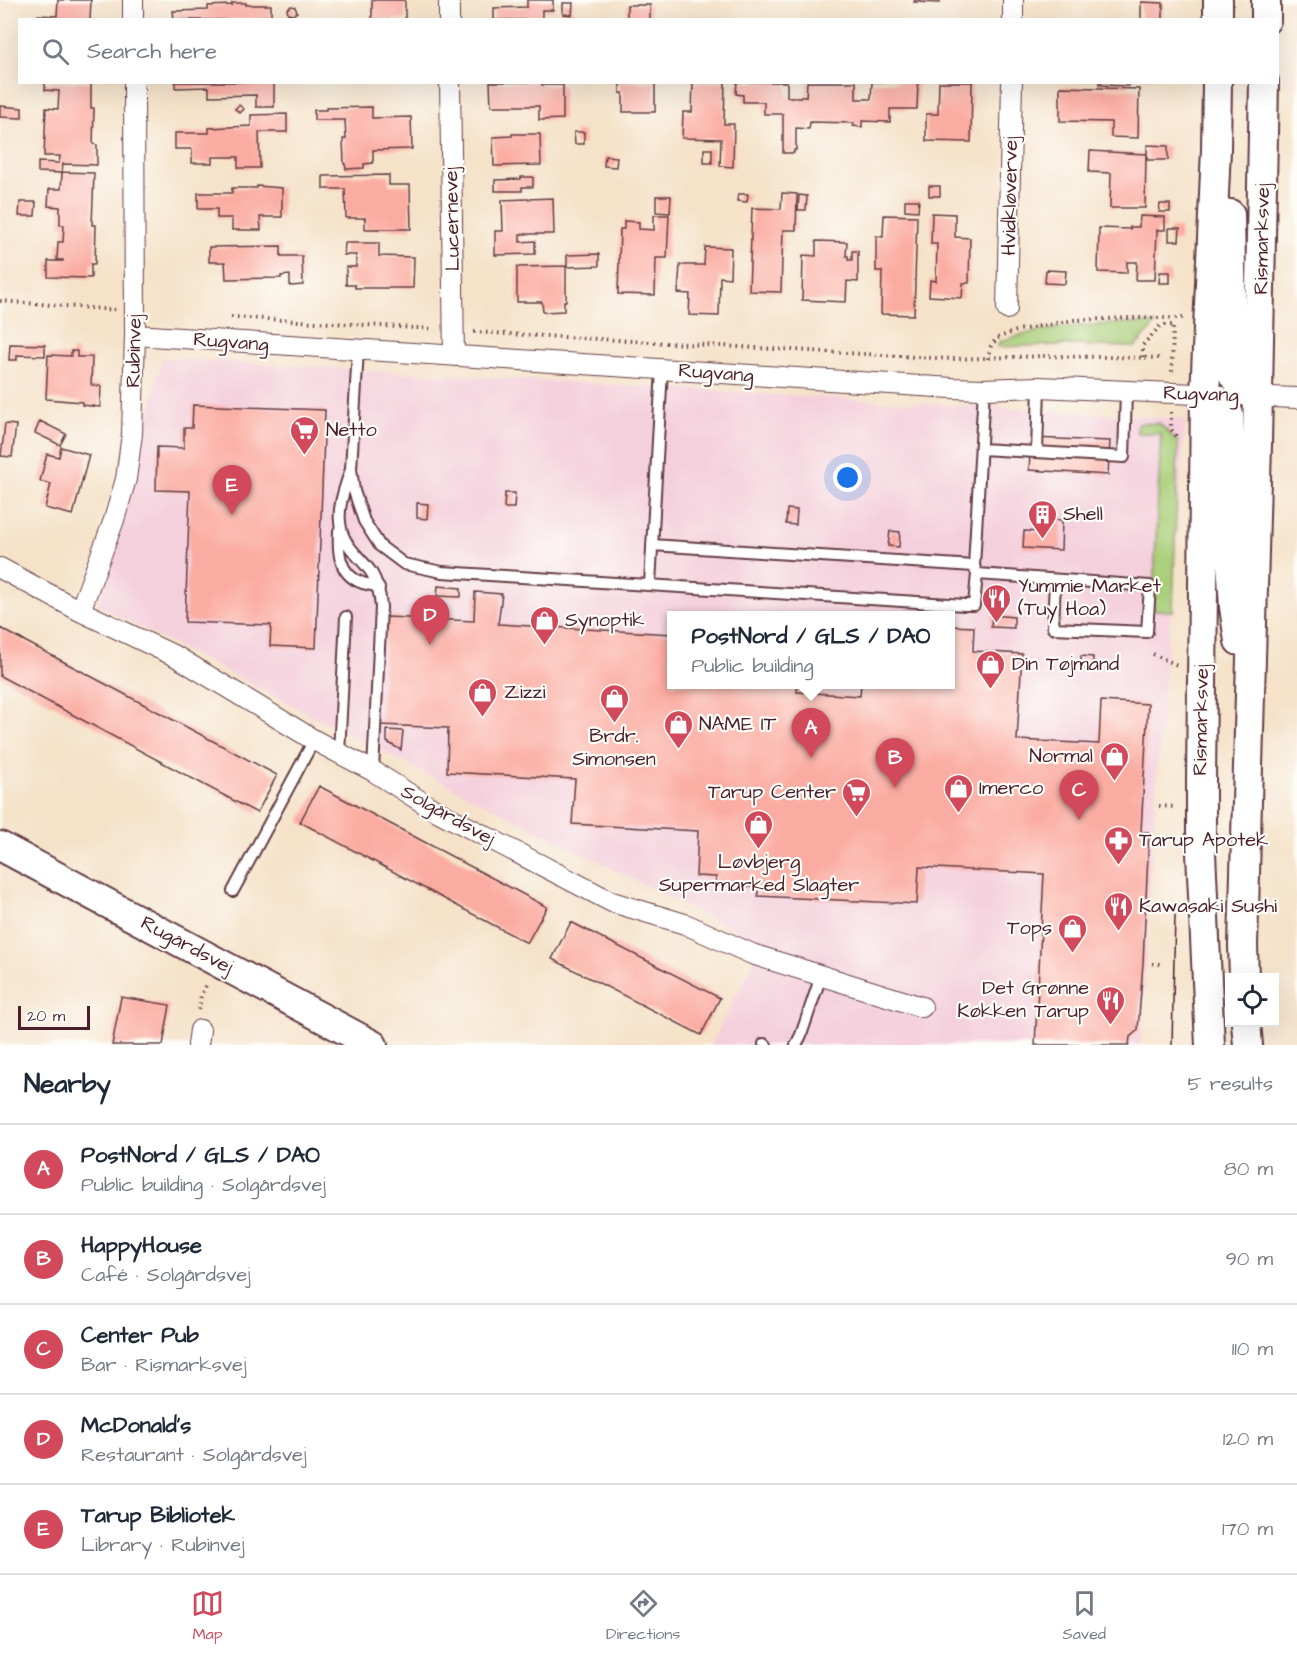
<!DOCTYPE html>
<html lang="en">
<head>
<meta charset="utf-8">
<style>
  :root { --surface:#fff; --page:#f6f6f7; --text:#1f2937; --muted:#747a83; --line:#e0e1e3; --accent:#d1495b }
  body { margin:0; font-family:"Architects Daughter",sans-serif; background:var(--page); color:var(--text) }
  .controls { position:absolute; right:18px; bottom:18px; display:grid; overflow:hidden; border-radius:0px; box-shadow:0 6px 24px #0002 }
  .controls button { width:54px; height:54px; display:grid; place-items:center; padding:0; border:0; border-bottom:2px solid var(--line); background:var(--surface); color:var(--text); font:30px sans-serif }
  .scale { position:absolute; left:18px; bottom:15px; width:72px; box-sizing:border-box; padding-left:6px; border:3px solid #4a1f2b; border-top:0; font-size:16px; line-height:21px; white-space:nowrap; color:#4a1f2b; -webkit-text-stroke:4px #fdfcf7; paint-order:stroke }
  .you { position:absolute; left:848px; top:478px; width:21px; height:21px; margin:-15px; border:4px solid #fff; border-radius:50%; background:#1a73e8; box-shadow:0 0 0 9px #1a73e833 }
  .badge { display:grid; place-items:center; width:39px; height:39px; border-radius:50%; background:var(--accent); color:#fff; font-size:20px; font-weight:700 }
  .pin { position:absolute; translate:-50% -50px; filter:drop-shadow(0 2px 3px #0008) }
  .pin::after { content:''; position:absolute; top:32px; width:21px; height:18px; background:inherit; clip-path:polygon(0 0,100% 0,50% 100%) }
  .popup { position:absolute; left:667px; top:611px; width:288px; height:78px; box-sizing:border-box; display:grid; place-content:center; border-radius:0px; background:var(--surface); filter:drop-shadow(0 2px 4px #0005); font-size:20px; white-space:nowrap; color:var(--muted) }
  .popup b { font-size:22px; color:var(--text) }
  .popup::after { content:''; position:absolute; left:50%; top:100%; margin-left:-12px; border:12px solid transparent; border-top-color:var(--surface) }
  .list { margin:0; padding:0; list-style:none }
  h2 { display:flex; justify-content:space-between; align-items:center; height:78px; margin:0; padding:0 24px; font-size:26px }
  h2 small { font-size:20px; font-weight:400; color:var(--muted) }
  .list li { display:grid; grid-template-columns:39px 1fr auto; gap:18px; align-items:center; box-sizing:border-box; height:90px; padding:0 24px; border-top:2px solid var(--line) }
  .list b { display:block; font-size:22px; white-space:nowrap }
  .list p { margin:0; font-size:20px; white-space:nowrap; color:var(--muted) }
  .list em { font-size:20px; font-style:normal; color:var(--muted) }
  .icon { flex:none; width:33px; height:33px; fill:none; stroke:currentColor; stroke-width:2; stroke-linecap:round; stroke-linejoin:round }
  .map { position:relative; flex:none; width:1297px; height:1045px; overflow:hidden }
  .search { position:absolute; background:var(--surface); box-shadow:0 6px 24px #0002; left:18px; right:18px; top:18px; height:66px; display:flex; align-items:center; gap:15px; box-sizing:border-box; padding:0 21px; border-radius:0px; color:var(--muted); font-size:22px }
  .sheet { height:528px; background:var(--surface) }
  nav { display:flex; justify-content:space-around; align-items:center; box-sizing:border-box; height:84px; border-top:2px solid var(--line); background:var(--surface); font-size:16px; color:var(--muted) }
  nav a { display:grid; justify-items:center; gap:3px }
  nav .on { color:var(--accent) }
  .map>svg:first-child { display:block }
  .built { fill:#f4cfdc; fill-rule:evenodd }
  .green { fill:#a9ce78; stroke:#7a7652; stroke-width:1.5 }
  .building { fill:#fbaca2 }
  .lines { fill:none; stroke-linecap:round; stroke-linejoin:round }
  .service-casing { stroke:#643c43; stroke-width:14 }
  .minor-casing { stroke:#643c43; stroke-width:22 }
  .secondary-casing { stroke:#643c43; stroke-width:32 }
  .path { stroke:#643c43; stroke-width:4; stroke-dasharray:1.5 4.5; stroke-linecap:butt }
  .service { stroke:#fff; stroke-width:10 }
  .minor { stroke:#fff; stroke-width:20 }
  .secondary { stroke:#fff; stroke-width:28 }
  .tram { stroke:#4a1f2b; stroke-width:1.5 }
  .labels { text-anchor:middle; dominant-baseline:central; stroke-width:4.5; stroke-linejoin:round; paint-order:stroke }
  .street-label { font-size:20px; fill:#4a1f2b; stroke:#fdfcf7 }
  .poi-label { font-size:20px; fill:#4a1f2b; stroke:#fdfcf7; text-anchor:start }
</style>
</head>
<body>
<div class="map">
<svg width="1297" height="1045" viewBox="0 0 1297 1045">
  <rect width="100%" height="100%" fill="#fdfcf7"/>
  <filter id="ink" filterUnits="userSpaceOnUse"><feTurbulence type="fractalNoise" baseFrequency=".0167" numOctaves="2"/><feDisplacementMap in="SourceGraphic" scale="12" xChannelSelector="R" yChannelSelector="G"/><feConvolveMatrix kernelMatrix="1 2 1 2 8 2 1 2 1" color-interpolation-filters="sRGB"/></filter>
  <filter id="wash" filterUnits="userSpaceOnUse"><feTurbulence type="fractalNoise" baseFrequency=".008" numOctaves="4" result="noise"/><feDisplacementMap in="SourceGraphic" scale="24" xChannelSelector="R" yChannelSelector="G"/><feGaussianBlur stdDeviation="1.35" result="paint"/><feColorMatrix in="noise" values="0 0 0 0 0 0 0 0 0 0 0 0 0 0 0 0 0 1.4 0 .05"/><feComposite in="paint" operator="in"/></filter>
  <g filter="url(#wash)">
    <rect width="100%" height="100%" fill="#f5e2c9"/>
    <!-- built -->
    <path class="built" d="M162 358 1186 419 1156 786 1141 1045H711L762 945 98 606 135 479ZM672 616H950V684H672Z"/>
    <!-- green -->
    <path class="green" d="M1124 323 1156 324 1135 347 1061 345 998 347 999 342C1038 327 1082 326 1124 323Z
      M1159 423 1178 442 1173 611 1154 610 1155 559 1161 434 1137 433 1138 424Z"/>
    <g id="blocks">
      <!-- building -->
      <path class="building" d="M58 0H91L90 20H38V15L57 16Z
        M372 0H405V20H372Z
        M527 0H553V10H542V20H494V8L527 7Z
        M915 0H940V3L914 2Z
        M1141 2 1163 3V20H1141Z
        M232 3H246V5H271V20H174L173 11 208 10V6L232 5Z
        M563 3H573L572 15 563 14Z
        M627 5H650V20H627Z
        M291 6 295 7 297 12 293 15 288 14 287 9Z
        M45 82H91V108H94L93 144 97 145V165L63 164 62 172 94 173 92 225H96L95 264H91V278L48 277V261H63V260H57L58 242H63L64 225H60V207L48 206 49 189H61L62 173 38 172V162L59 163 60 156H44L46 108 58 109 59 91 45 90Z
        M175 82H274V107H256V95L209 96V87L175 88Z
        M490 82H542V85H563V119L539 120V106H491Z
        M620 82H655V112H623V93H620Z
        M693 82H725L724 124H734L733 167 720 166 721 139 682 138 683 112H692Z
        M737 82H787V97H806L807 82H856V99H871L872 82H918L917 109H890V122L862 121V127L853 126 854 123 810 122 809 129 796 128V150H794V153H783V114H764V102H743V95L736 94Z
        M939 82H972L971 142 926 141V114H938Z
        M1099 82H1129V86L1099 85Z
        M1060 87 1139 89 1138 138 1111 137V122L1060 121Z
        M239 105 244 109 240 113 235 109Z
        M0 106 22 108V118L0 117Z
        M372 107V118L411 117 412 149 373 150V163L364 164V168L346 169 345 164H344L343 139H346L345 120H314V110H326V108Z
        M287 114V132H259L260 168H238V157H212V163H192V149H175V133H209V128L251 126V115Z
        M574 132H584V144H575Z
        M512 134H540L541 165 494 166 493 137 512 136Z
        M1147 145 1168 146V160H1147Z
        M704 149H712V163H704Z
        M1090 151 1146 154 1145 208H1110L1111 173 1089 172Z
        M605 156 617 157 616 167 604 166Z
        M389 175V185H410L411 229H365V218H346L345 189H323V176Z
        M521 177H533V187H522V191H495V180L521 179Z
        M257 186 282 188V217H260L261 230H232V218H217V209H198V193H232V188H257Z
        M929 186H940V196H929Z
        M782 193 797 194 796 230H783L781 292 749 291 752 208 781 209Z
        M738 194H748L747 202 737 201Z
        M799 195 807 196 806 210H798Z
        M656 196H671L670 213 656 212Z
        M553 198 554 234H520V242L535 241V254L495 255V231H503L502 200Z
        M905 200H919L918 211 905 210Z
        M20 202H36L35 216H19Z
        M1160 204H1170V212H1159Z
        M932 213 955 214V237L970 238 969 283H963L962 298 929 296 930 280 936 281 937 244H931Z
        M654 215H669L667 258H656L655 295 618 294 620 229H624V221L639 222V229L654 230Z
        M884 215 917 216 914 315 881 314 882 271H876V236L883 237Z
        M1140 216 1165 217V230H1157L1155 280H1136L1137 262H1127V273L1098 272 1099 228 1130 229V227H1139Z
        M1169 228H1180L1179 241H1169Z
        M816 241 847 242 846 256H848V260H852V251H858V282L847 281 846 302 802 300 803 255 816 256Z
        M345 243H379V256L414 257 413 288H355V285H346V267H356V255H344Z
        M281 246V256H302L303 285 290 286V275L281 276V278L226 279 225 262H209V247Z
        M705 247 731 248 730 278 720 277 719 316 689 315 690 294 678 293 680 265H704Z
        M599 254V266L567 267V255Z
        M566 266V301H564V311L543 312 542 302H517V267Z
        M1046 270 1066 271 1065 284 1045 283Z
        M1160 272H1170V283H1159Z
        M10 344 45 345V356L17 355V360H9Z
        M71 351H77V357H92L91 385 101 386 100 407 82 405V402L46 399 48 355 71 356Z
        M193 405 325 410 316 648 270 646 271 625 185 622 190 491 156 490 157 447 184 448V428H192Z
        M40 421 66 434 60 445 35 433Z
        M5 424 16 425 12 457 1 456Z
        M1031 438 1110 441 1108 475 1029 470Z
        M61 447 89 455 73 515 45 508 51 484 40 481 47 454 59 457Z
        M505 493H515L514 508H504Z
        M417 503 428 504 427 519 417 518Z
        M787 509 797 510 796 525 786 524Z
        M1042 519 1062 520 1061 550 1023 548 1024 531 1041 532Z
        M890 531 900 532 899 547 888 546Z
        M438 586 461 588V597L437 596Z
        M475 592 502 594 498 624 672 634V684H798L797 692 860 696 861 684H950V626L974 627 973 651 1022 654 1017 740 1099 744 1101 701 1148 704 1141 832H1149L1143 963 1138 1030 1130 1037 1129 1045H1035L1044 874 919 867 917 904 758 896V887L715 885 716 877 696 876 698 831 572 824 575 779 447 772 448 728 380 725 386 617 474 621Z
        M992 615 1014 617V628L991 627Z
        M0 628 277 775 257 813 0 676Z
        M1081 656 1093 657V669L1081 668Z
        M387 730 403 731 401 750 387 742Z
        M319 786 547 907 527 943 300 822Z
        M571 922 720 998 701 1035 552 959Z
        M121 997 170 1005 163 1045H112Z"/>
    </g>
  </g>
  <g filter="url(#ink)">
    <use href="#blocks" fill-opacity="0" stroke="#643c43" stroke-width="1.5"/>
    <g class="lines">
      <defs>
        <path id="service" d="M358 350 351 469 354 491 364 521 380 546 404 564 442 572 965 605H974L977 574 974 566 984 389
          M981 449 1124 457 1126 392
          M1037 452 1039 387
          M350 472C345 488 338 505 340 522 342 546 358 554 371 572 378 583 380 594 381 607L373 771
          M339 531C338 550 338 573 360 582 366 585 372 584 379 588
          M652 545 974 566
          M977 574 1150 586 1147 632 1053 628 1055 580
          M650 584 662 369
          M339 753 346 617
          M233 891 314 740
          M764 1044 766 1045
          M796 1045 801 1035 821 976"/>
        <path id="minor" d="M133 0V20
          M449 0V20
          M1013 0V20
          M450 82 454 356
          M1007 309 1012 82
          M135 335 952 388 984 389 1039 387 1217 395
          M1246 396 1297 398
          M0 568 80 611 177 657 314 740 373 771 433 809 612 902 685 924 752 954 922 1007
          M80 611 114 520 126 479 132 434 135 335 134 82
          M198 1045 200 1030"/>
        <path id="secondary" d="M1218 20V0
          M1266 20V0
          M1230 214 1233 375 1243 390 1259 396
          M1205 395 1222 405 1229 414 1230 545 1234 607 1239 641
          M0 846 373 1045
          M1244 978 1243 945 1257 444 1264 82
          M1246 1023 1248 1045
          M1210 1045 1201 853V781L1205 395 1216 149 1217 82"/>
      </defs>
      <!-- service casing -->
      <use href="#service" class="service-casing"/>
      <!-- minor casing -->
      <use href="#minor" class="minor-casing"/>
      <!-- secondary casing -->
      <use href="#secondary" class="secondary-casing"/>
      <!-- path -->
      <path class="path" d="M0 301 116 310
        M231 317 433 329
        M474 332 952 359 1045 356 1161 358
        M1143 357V345L1161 325H1173L1172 372
        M988 359 991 346 997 338 1019 330 1074 320 1130 318H1184
        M1171 412V429L1178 439
        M1153 654 1177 665
        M1159 806 1175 807
        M1152 964H1163
        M199 1010 201 995 207 983"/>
      <!-- service -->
      <use href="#service" class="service"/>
      <!-- minor -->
      <use href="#minor" class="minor"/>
      <!-- secondary -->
      <use href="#secondary" class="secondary"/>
      <!-- tram -->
      <path class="tram" d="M1172 1045 1175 915"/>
    </g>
  </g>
  <!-- icons -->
  <defs>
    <symbol id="supermarket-pin" viewBox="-11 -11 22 30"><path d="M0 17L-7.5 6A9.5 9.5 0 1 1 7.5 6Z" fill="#d1495b" stroke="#fdfcf7"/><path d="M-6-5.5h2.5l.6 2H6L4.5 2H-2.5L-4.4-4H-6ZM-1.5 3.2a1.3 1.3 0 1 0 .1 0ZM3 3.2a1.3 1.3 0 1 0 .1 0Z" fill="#fff"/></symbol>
    <symbol id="building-pin" viewBox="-11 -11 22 30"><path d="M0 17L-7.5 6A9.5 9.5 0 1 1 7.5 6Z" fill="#d1495b" stroke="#fdfcf7"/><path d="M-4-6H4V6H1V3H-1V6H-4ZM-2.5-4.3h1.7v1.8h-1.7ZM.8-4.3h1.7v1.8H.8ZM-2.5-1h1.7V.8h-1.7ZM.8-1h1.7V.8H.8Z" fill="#fff"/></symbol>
    <symbol id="restaurant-pin" viewBox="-11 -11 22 30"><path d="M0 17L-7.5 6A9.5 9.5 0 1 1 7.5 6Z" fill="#d1495b" stroke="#fdfcf7"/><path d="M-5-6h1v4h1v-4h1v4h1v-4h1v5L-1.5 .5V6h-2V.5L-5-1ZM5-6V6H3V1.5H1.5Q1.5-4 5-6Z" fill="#fff"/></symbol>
    <symbol id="shop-pin" viewBox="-11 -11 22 30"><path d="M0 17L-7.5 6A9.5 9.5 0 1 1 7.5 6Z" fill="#d1495b" stroke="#fdfcf7"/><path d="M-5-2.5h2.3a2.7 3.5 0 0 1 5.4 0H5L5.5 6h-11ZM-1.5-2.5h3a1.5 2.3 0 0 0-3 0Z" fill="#fff"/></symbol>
    <symbol id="pharmacy-pin" viewBox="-11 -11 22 30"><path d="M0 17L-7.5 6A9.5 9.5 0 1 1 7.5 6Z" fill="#d1495b" stroke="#fdfcf7"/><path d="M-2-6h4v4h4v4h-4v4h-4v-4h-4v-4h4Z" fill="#fff"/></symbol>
  </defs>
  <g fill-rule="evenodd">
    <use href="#supermarket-pin" x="288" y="414" width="33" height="45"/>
    <use href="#building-pin" x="1026" y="498" width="33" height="45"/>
    <use href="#restaurant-pin" x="980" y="582" width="33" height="45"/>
    <use href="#shop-pin" x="528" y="604" width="33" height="45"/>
    <use href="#shop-pin" x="974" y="648" width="33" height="45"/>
    <use href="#shop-pin" x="466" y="676" width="33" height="45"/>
    <use href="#shop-pin" x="598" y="682" width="33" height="45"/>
    <use href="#shop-pin" x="662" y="708" width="33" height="45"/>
    <use href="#shop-pin" x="1098" y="740" width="33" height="45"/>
    <use href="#shop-pin" x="942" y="772" width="33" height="45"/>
    <use href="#supermarket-pin" x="840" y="776" width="33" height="45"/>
    <use href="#shop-pin" x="742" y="808" width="33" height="45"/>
    <use href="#pharmacy-pin" x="1102" y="824" width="33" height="45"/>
    <use href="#restaurant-pin" x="1102" y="890" width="33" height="45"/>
    <use href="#shop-pin" x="1056" y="912" width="33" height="45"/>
    <use href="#restaurant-pin" x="1094" y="984" width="33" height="45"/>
  </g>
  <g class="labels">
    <!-- street labels -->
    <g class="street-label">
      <text transform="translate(1010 196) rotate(-89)">Hvidkløvervej</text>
      <text transform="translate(452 219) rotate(-91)">Lucernevej</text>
      <text transform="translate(1262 239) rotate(-89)">Rismarksvej</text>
      <text transform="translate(231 342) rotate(4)">Rugvang</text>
      <text transform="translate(134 351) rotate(-89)">Rubinvej</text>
      <text transform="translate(716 373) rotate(4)">Rugvang</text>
      <text transform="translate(1201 394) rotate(2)">Rugvang</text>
      <text transform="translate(1201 720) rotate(-89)">Rismarksvej</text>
      <text transform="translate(448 815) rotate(29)">Solgårdsvej</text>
      <text transform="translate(187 945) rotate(28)">Rugårdsvej</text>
    </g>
    <!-- poi labels -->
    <g class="poi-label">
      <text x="326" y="430">Netto</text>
      <text x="1063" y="514">Shell</text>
      <text x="1018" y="586">Yummie Market<tspan x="1018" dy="23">(Tuy Hoa)</tspan></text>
      <text x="565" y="620">Synoptik</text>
      <text x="1012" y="664">Din Tøjmand</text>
      <text x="504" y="692">Zizzi</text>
      <text x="699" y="724">NAME IT</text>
      <text x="614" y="736" text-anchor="middle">Brdr.<tspan x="614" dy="23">Simonsen</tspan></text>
      <text x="1093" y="756" text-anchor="end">Normal</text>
      <text x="979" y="788">Imerco</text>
      <text x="836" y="792" text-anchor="end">Tarup Center</text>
      <text x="1139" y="840">Tarup Apotek</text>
      <text x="759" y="862" text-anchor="middle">Løvbjerg<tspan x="759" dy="23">Supermarked Slagter</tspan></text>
      <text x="1139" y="906">Kawasaki Sushi</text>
      <text x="1052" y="928" text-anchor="end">Tops</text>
      <text x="1089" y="988" text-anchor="end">Det Grønne<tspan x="1089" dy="23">Køkken Tarup</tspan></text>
    </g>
  </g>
</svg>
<div class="controls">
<button><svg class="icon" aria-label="locate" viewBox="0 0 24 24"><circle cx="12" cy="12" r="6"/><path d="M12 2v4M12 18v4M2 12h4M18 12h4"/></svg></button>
</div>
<div class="scale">20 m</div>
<div class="you"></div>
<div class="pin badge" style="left:811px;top:758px">A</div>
<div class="popup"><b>PostNord / GLS / DAO</b>Public building</div>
<div class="pin badge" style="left:895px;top:788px">B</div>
<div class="pin badge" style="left:1079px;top:820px">C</div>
<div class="pin badge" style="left:430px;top:645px">D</div>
<div class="pin badge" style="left:232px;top:515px">E</div>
<div class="search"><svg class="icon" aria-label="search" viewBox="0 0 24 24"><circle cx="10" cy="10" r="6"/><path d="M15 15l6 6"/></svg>Search here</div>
</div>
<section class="sheet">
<h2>Nearby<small>5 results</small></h2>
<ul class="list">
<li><span class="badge">A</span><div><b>PostNord / GLS / DAO</b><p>Public building · Solgårdsvej</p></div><em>80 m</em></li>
<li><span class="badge">B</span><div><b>HappyHouse</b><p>Café · Solgårdsvej</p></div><em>90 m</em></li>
<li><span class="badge">C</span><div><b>Center Pub</b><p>Bar · Rismarksvej</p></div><em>110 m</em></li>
<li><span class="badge">D</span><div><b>McDonald's</b><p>Restaurant · Solgårdsvej</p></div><em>120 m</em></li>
<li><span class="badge">E</span><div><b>Tarup Bibliotek</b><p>Library · Rubinvej</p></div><em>170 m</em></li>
</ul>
</section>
<nav>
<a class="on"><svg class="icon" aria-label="map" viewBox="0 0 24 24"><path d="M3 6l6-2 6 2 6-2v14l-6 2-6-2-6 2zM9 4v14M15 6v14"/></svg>Map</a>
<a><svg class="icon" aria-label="directions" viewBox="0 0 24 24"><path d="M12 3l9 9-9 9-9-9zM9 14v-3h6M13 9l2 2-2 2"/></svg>Directions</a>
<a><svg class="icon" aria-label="saved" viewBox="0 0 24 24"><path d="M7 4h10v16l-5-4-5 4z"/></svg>Saved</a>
</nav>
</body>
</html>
